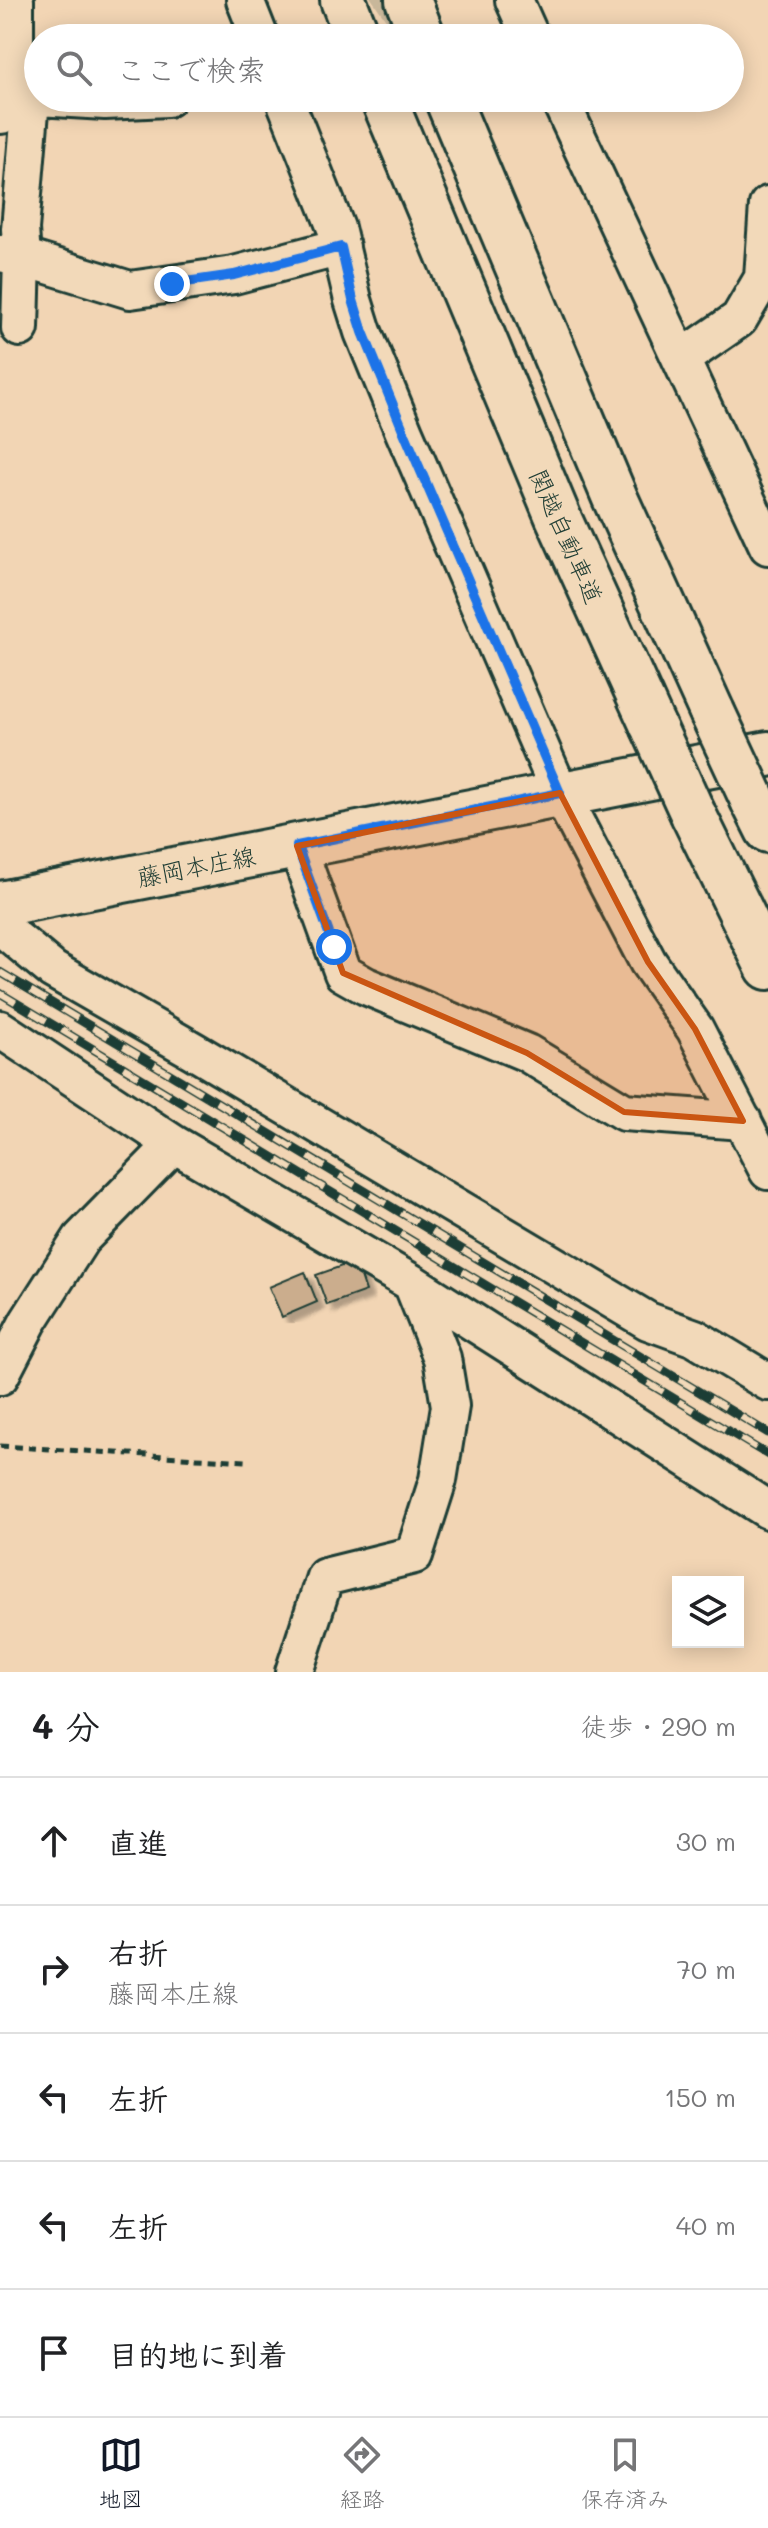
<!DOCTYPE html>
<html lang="ja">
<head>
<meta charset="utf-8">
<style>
  :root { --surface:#fff; --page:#f2f2f2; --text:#202124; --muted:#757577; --line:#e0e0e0; --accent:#111827 }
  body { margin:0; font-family:Mali,"Klee One",sans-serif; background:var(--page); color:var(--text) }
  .controls { position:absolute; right:24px; bottom:24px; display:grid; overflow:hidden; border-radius:0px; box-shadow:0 4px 20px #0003 }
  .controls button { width:72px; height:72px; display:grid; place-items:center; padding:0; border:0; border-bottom:2px solid var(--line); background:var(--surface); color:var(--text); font:40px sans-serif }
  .stop { position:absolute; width:24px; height:24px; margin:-18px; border:6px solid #1a73e8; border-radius:50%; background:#fff }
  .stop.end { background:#1a73e8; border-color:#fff; box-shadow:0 2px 8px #0008 }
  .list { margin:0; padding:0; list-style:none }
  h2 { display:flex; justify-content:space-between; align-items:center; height:104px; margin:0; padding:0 32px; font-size:34px }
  h2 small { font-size:26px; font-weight:400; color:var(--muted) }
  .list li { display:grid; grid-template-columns:52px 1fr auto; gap:24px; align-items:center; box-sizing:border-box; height:128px; padding:0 32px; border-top:2px solid var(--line) }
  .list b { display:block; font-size:30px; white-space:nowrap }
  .list p { margin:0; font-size:26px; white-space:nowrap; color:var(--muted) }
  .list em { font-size:26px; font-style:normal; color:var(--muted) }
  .icon { flex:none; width:44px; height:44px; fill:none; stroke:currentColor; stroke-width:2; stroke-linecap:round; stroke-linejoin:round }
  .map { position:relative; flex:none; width:768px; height:1672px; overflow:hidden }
  .search { position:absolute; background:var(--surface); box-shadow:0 4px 20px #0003; left:24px; right:24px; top:24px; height:88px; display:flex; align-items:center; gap:20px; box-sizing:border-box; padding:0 28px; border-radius:44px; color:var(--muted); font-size:30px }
  .sheet { height:744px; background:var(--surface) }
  nav { display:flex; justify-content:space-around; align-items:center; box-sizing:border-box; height:112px; border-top:2px solid var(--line); background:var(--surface); font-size:22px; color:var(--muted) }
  nav a { display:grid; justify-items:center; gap:4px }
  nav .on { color:var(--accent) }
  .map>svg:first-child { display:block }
  .building { fill:#cbad8d; stroke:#1f3d34; stroke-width:2; filter:url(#shadow) }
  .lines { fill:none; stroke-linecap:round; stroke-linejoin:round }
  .minor-tunnel { stroke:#c8b79a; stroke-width:36; stroke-dasharray:36 18; stroke-linecap:butt }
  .minor-casing { stroke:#1f3d34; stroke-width:42 }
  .major-casing { stroke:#1f3d34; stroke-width:50 }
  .highway-casing { stroke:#1f3d34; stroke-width:50 }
  .path { stroke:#1f3d34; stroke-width:5; stroke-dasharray:8 6; stroke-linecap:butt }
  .minor { stroke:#f2d9b9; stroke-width:36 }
  .major { stroke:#f2d9b9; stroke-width:44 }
  .highway { stroke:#f2d9b9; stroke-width:44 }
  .rail-casing { stroke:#1f3d34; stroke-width:9 }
  .rail { stroke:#f2d9b9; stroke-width:6; stroke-dasharray:18; stroke-linecap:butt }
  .highway-bridge-casing { stroke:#1f3d34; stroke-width:50; stroke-linecap:butt }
  .highway-bridge { stroke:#f2d9b9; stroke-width:44 }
  .route { stroke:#1a73e8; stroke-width:10 }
  .marked { fill:#ca5512; fill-opacity:0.2; stroke:#ca5512; stroke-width:6; stroke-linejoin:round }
  .labels { text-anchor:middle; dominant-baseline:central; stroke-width:8; stroke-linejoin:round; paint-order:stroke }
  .street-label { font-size:24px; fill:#1f3d34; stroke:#f2d9b9 }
</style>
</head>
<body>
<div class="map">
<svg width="768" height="1672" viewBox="0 0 768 1672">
  <defs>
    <filter id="shadow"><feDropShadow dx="7" dy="7" stdDeviation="2" flood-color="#0004"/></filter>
  </defs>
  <rect width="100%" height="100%" fill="#f2d5b4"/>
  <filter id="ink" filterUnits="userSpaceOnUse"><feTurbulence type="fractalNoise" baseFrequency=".0125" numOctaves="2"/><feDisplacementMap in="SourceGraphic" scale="16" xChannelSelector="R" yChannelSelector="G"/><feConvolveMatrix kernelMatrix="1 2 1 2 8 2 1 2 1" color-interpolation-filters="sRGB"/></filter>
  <g filter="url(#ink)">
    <!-- building -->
    <path class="building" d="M356 1261 366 1291 327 1305 316 1275Z
      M305 1272 317 1302 282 1317 269 1287Z"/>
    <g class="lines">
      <!-- minor-tunnel -->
      <path class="minor-tunnel" d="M333 38 387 0"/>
      <defs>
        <path id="minor" d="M245 0 260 38
          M514 0 531 38
          M5 95 105 101 167 98
          M15 97 30 111 20 229 22 257 20 328
          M284 98 336 228 353 300 363 332 404 432 560 793 648 962 695 1029 768 1171
          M559 98 768 546
          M1 115 15 97V0
          M0 253 22 257 130 290 234 275 341 247
          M681 359 739 319 763 278 768 205
          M297 846 343 973 366 986 527 1053 624 1112 743 1121
          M0 926 53 970 194 1051 648 1321 695 1338 768 1382
          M0 1029 174 1144 412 1283 768 1510
          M0 1376 28 1322 81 1239 174 1144
          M294 1672 325 1577 414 1555 438 1480 450 1406 442 1358 412 1283"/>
        <path id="major" d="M0 904 768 754"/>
        <path id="highway" d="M343 0 358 38
          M408 0 423 38
          M383 98 558 517 653 726
          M447 98 615 498 712 712
          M753 800 768 830
          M693 814 768 967"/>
      </defs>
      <!-- minor casing -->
      <use href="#minor" class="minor-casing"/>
      <!-- major casing -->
      <use href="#major" class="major-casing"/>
      <!-- highway casing -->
      <use href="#highway" class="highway-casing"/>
      <!-- path -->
      <path class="path" d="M0 1446 247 1461"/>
      <!-- minor -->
      <use href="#minor" class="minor"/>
      <!-- major -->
      <use href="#major" class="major"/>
      <!-- highway -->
      <use href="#highway" class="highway"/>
      <defs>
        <path id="rail" d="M0 972 768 1433
          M0 993 768 1455"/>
      </defs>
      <!-- rail casing -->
      <use href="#rail" class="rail-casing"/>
      <!-- rail -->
      <use href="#rail" class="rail"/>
      <defs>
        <path id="highway-bridge" d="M712 712 753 800
          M653 726 693 814"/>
      </defs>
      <!-- highway-bridge casing -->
      <use href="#highway-bridge" class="highway-bridge-casing"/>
      <!-- highway-bridge -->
      <use href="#highway-bridge" class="highway-bridge"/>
    </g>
  </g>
  <g class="lines" filter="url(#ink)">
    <!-- route -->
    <path class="route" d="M172 284 234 275 341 247 353 300 363 332 404 432 560 793 297 846 334 947"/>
  </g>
  <!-- marked area -->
  <path class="marked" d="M560 793 648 962 695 1029 743 1121 624 1112 527 1053 343 973 297 846Z"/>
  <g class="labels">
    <!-- street labels -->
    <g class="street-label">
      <text transform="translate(567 536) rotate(66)">関越自動車道</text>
      <text transform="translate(196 866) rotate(-11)">藤岡本庄線</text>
    </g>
  </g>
</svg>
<div class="controls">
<button><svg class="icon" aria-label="layers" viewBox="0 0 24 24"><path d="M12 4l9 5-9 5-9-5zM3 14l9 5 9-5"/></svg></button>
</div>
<div class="stop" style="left:334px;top:947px"></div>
<div class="stop end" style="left:172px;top:284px"></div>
<div class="search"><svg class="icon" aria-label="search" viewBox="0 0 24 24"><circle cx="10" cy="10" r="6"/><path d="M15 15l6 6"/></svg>ここで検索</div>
</div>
<section class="sheet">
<h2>4 分<small>徒歩 · 290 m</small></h2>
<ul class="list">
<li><svg class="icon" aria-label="ahead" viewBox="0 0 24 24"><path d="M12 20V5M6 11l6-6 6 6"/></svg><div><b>直進</b></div><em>30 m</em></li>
<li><svg class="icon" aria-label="right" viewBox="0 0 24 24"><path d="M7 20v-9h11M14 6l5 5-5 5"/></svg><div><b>右折</b><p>藤岡本庄線</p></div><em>70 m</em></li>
<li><svg class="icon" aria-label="left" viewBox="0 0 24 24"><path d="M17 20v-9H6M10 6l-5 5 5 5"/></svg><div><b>左折</b></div><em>150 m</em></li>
<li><svg class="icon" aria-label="left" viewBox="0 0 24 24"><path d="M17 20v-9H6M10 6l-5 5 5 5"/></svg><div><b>左折</b></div><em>40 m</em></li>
<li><svg class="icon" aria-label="arrive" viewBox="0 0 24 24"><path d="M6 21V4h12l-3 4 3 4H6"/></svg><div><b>目的地に到着</b></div></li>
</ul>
</section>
<nav>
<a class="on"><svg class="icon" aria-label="map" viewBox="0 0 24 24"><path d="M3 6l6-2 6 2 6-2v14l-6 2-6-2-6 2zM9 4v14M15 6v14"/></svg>地図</a>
<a><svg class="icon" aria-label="directions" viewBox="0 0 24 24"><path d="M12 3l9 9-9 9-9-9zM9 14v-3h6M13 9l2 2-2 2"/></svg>経路</a>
<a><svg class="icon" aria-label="saved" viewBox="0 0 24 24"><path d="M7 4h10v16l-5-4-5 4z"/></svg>保存済み</a>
</nav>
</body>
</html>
